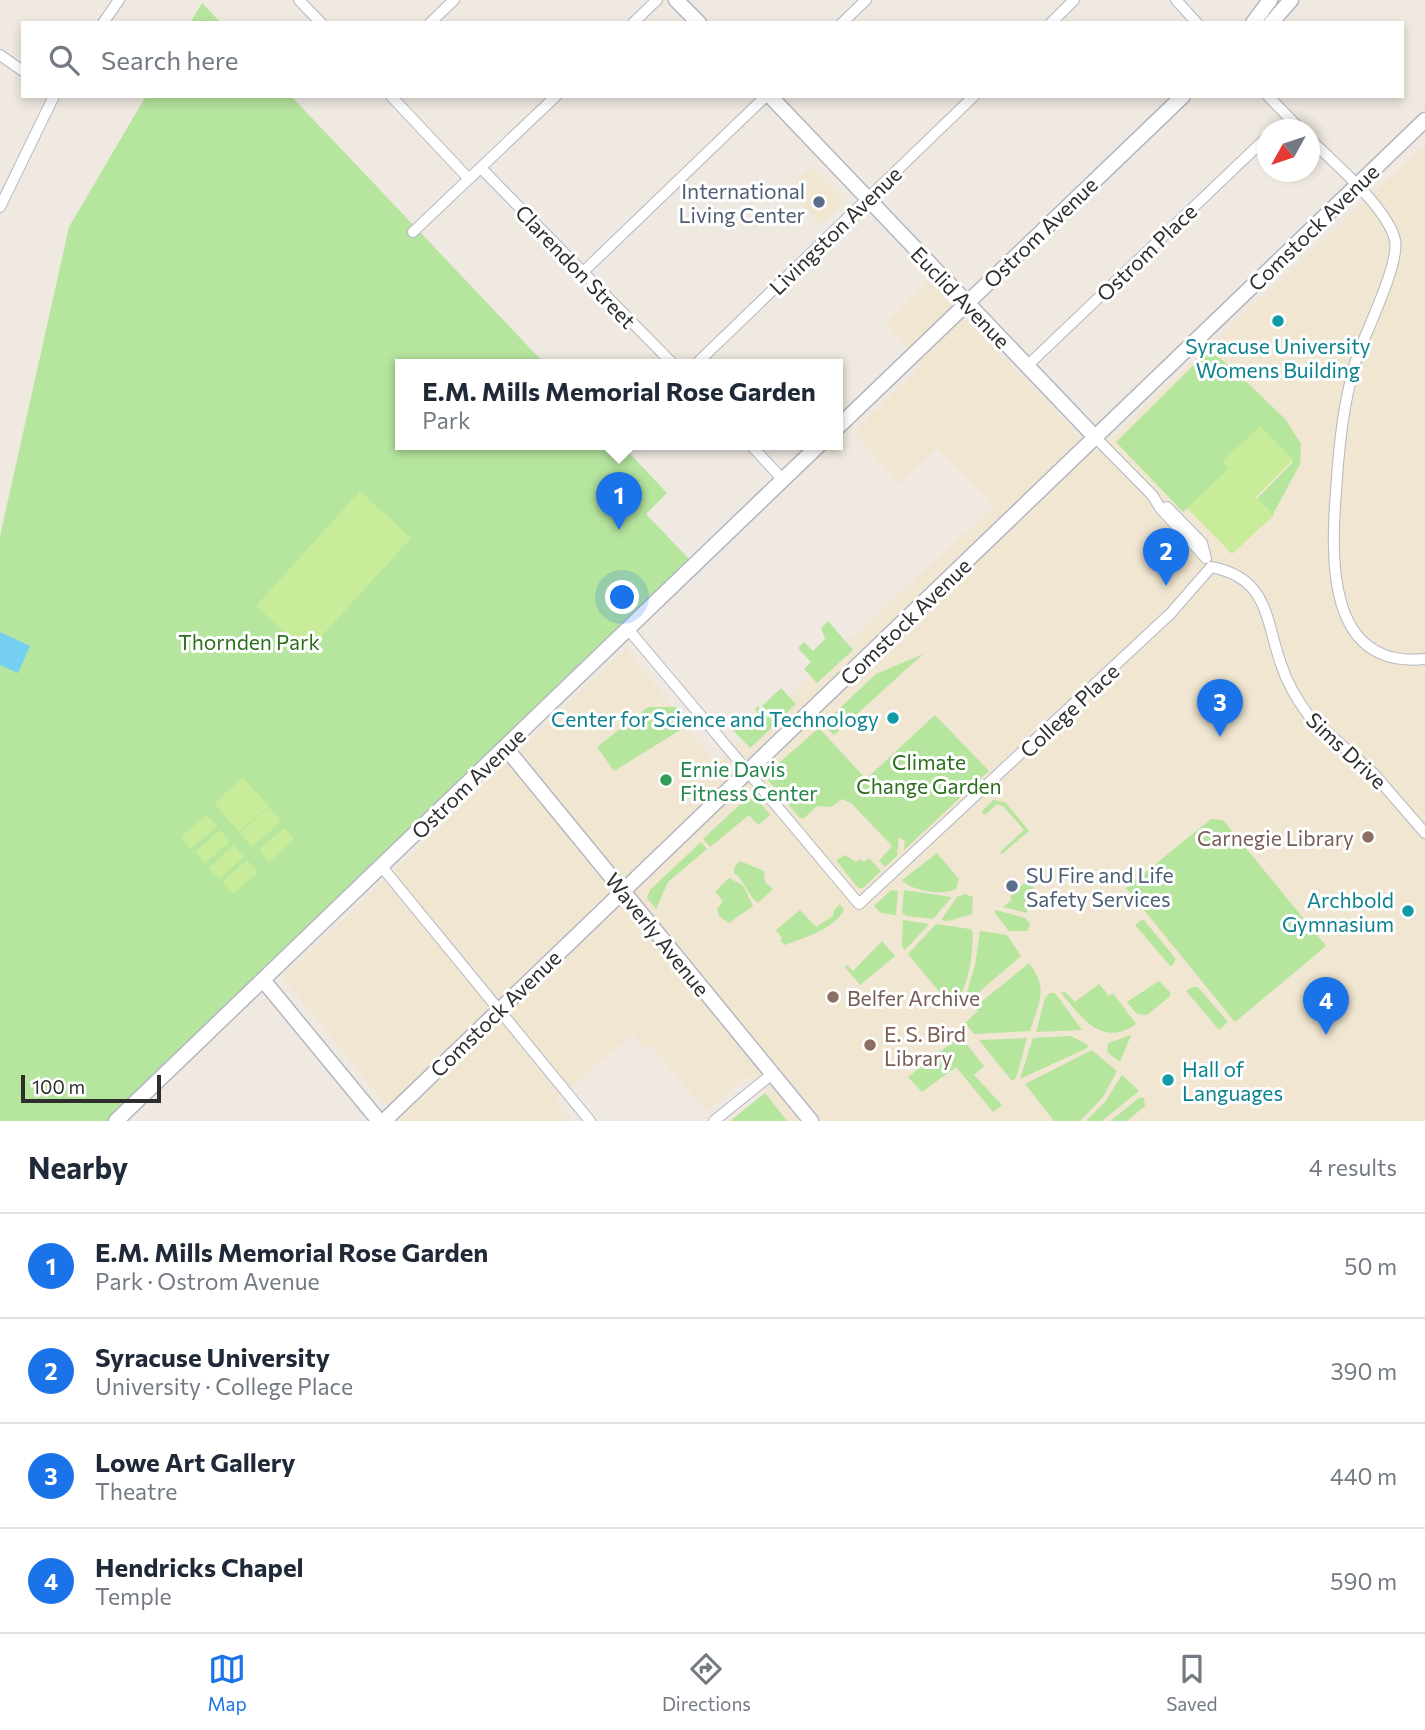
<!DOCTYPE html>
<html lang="en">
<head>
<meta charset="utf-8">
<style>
  :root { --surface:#fff; --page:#f2f2f3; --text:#1f2937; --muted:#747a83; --line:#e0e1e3; --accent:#1a73e8 }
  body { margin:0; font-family:Commissioner,sans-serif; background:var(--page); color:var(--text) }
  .compass { position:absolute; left:1257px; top:119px; width:63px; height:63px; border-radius:50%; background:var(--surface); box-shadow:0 4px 10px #0003; rotate:230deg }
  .scale { position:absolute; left:21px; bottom:18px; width:140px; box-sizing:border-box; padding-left:7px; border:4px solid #2e2e2e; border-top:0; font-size:19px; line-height:24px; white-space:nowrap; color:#2e2e2e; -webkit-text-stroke:5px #fff; paint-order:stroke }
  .you { position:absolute; left:623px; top:598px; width:24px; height:24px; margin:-18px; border:5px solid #fff; border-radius:50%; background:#1a73e8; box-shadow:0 0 0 10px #1a73e833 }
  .badge { display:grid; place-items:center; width:46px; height:46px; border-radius:50%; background:var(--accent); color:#fff; font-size:23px; font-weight:700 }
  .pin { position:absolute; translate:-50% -58px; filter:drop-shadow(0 2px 4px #0008) }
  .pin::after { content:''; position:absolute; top:37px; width:24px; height:21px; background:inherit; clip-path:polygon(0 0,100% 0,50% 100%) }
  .popup { position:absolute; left:395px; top:359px; width:448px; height:91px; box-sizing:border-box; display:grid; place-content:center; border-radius:0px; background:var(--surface); filter:drop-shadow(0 2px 5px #0005); font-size:23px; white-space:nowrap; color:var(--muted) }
  .popup b { font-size:26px; color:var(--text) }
  .popup::after { content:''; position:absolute; left:50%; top:100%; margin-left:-14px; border:14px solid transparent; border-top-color:var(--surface) }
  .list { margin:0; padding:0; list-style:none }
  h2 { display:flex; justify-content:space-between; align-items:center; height:91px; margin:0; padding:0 28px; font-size:30px }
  h2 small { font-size:23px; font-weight:400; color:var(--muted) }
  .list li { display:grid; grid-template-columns:46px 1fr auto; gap:21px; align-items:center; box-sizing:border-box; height:105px; padding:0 28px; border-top:2px solid var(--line) }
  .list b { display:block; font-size:26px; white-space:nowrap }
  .list p { margin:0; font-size:23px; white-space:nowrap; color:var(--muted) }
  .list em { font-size:23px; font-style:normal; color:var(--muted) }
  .icon { flex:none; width:38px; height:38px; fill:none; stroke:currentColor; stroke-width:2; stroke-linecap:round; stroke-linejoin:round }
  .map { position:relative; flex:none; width:1425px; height:1121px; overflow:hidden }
  .search { position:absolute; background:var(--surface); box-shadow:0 4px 10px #0003; left:21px; right:21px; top:21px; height:77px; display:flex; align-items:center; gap:18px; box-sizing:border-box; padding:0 24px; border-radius:0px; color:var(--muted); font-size:26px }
  .sheet { height:511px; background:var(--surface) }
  nav { display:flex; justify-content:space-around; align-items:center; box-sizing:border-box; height:98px; border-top:2px solid var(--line); background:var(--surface); font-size:19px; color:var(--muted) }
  nav a { display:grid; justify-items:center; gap:4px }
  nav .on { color:var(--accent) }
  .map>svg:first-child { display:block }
  .education { fill:#f0e6d1 }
  .green { fill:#b6e59e }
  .pitch { fill:#c9ec9a }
  .water { fill:#75cff0 }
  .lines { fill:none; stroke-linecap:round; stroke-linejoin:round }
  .street-casing { stroke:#b4b7c1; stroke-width:12 }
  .secondary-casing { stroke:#b4b7c1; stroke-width:17 }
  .street { stroke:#fff; stroke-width:10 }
  .secondary { stroke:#fff; stroke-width:14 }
  .service-dot { fill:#5c6f8a; stroke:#fff; stroke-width:2.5 }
  .culture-dot { fill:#0f9aa8; stroke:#fff; stroke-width:2.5 }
  .leisure-dot { fill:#2e9e5b; stroke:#fff; stroke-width:2.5 }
  .education-dot { fill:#8d6e63; stroke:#fff; stroke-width:2.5 }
  .labels { text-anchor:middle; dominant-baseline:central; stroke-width:6; stroke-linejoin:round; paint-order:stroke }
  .service-label { font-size:21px; fill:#4e5e75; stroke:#fff; text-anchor:end }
  .street-label { font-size:21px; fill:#2e2e2e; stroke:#fff }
  .culture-label { font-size:21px; fill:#0d838f; stroke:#fff; text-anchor:end }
  .park-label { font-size:21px; fill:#2c6e1b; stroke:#fff }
  .leisure-label { font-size:21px; fill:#27864d; stroke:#fff; text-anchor:start }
  .education-label { font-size:21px; fill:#785e54; stroke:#fff; text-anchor:start }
</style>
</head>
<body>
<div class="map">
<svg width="1425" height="1121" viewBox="0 0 1425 1121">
  <rect width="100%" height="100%" fill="#efe9e1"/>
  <!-- education -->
  <path class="education" d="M1425 145V1121H787L747 1076 706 1111 651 1046 645 1048 633 1034 555 1101 570 1121H399L283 977 626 648 716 764 994 506 937 448 899 484 854 433 922 364 886 323 929 281 1095 452Z
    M811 166 846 201 822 225 786 191Z"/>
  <!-- green -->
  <path class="green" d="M202 3 221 23H190Z
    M146 96H291L545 364H400V444H621L667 493 646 514 690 560 108 1121H0V536L69 227Z
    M1209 350 1230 366 1286 420 1301 444 1300 464 1270 520 1254 502 1293 462 1261 429 1225 464 1229 469 1183 512 1116 442Z
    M828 621 853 650 817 683 804 669 811 662 798 648 804 642 813 651 825 639 821 628Z
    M923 654 834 735 823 724 876 674Z
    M781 688 796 704 781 718H773L762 706Z
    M758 706 773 721 776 718 779 721 750 748 730 727 735 723 743 726 757 712 755 709Z
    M648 707H676L690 724 614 771 597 747Z
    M935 715 989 771 904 850 905 841 899 837 897 856 885 867 879 861 892 846 852 804 842 799 831 807 817 806 803 819 799 817 767 779 772 769 819 728 866 779Z
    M747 798 758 800 770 815 758 825 749 815 710 847 703 839Z
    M993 800 1005 802 1029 831 1002 854 1000 852 1024 830 1004 807 997 804 985 815 981 812Z
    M1211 819 1223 820 1326 946 1235 1022 1126 888Z
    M701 842 707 849 668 882 656 909 647 898 650 890Z
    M937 853 959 879 956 889C944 896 911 891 902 880Z
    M845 855 856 862 859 859 864 862 869 858 881 871 863 888H858L836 860Z
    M740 861 764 871 765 882 773 889 758 903C748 896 746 882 734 873V868Z
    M729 878 743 885 753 906 729 923 719 916 717 909 723 901 715 892Z
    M1029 878 1034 886 1027 900V913L1003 907 1012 900 1010 897Z
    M891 890 898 891 896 915 881 913 874 906Z
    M904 890 951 897V898L933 919 906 916 902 912Z
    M965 894 973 897 972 914 949 921 941 920 957 897Z
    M840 904 844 910C833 930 805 937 785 945L780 940 782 938 776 930 800 910 816 927 833 916 834 910Z
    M996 910 1025 918 1030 924 1028 931H1009L994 912Z
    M1143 919 1176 959 1171 967 1135 925Z
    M903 920 929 924 905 950 902 946Z
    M936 924 970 929 973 932C972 956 970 990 951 1006L908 954Z
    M980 931 1007 935 1021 956 970 1000 966 995 975 965Z
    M882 941 895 956 860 985 845 967 847 965 853 971Z
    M1029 963C1049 989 1039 1002 1030 1031L974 1034 965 1023 978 1011 975 1007Z
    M1159 981 1170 992V996L1147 1015 1137 1014 1127 1002Z
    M1099 984 1109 996 1113 993 1136 1024C1102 1048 1082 1018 1061 993L1064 991 1075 1002Z
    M1192 987H1198L1228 1022 1219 1030 1186 991Z
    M1050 993H1055L1082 1030 1036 1032 1045 998Z
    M1131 1035 1120 1062 1107 1052 1108 1043Z
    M960 1036 984 1066 974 1075 1002 1105 993 1112 956 1067 922 1092 908 1077Z
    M1071 1036 1088 1045 1087 1048 1020 1079 1033 1038Z
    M1027 1038 1016 1078 1012 1081 979 1040Z
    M1092 1050 1117 1071 1103 1097 1080 1121H1054L1025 1084Z
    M1122 1075 1139 1091 1102 1121H1086L1105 1102Z
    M765 1093 787 1121H730Z
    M1139 1098H1144L1145 1106 1127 1121H1110Z"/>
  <!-- pitch -->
  <path class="pitch" d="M1260 426 1293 460 1256 497 1274 515 1232 554 1187 508 1229 469 1222 462Z
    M360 491 411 538 307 652 256 606Z
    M243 778 269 806 239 832 214 803Z
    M269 807 282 821 252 847 240 833Z
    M206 815 217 826 191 849 181 837Z
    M284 828 294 839 269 862 259 850Z
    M220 830 230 841 205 864 195 852Z
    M234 845 244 857 219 879 209 868Z
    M247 860 258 872 233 894 222 882Z"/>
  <!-- water -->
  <path class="water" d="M0 632 30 646 18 673 0 665Z"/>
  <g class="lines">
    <defs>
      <path id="street" d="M299 0 321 23
        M1176 0 1197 23
        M103 23 119 0
        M430 23 454 0
        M633 23 657 0
        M842 23 866 0
        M1051 23 1074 0
        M0 55 23 71
        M391 96 469 179
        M1268 96 1301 130
        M1310 139C1334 163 1387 207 1395 240 1400 264 1365 333 1356 360 1343 404 1339 446 1336 491 1331 558 1326 669 1425 659
        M481 168 673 364
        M0 207 54 96
        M413 232 556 96
        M583 272 766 96
        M696 364 974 96
        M1027 366 1265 139
        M1095 437 1153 496 1160 508 1206 558
        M750 444 783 480
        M1167 507 1202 543 1205 555
        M1211 567C1269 578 1265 619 1281 664 1287 683 1297 700 1309 716L1373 773 1425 833
        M628 629 859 904 1171 613 1211 567
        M382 867 590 1121
        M714 1121 772 1074"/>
      <path id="secondary" d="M676 0 699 23
        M1253 23 1270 0
        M1271 23 1291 0
        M770 96 1095 437
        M838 427 1183 96
        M505 747 811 1121
        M263 980 379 1121
        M116 1121 820 444
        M384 1121 1425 120"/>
    </defs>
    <!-- street casing -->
    <use href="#street" class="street-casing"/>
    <!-- secondary casing -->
    <use href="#secondary" class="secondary-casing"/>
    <!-- street -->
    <use href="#street" class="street"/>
    <!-- secondary -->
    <use href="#secondary" class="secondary"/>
  </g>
  <!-- markers -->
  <g class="service-dot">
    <circle cx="819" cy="202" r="7"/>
    <circle cx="1012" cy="886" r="7"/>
  </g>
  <g class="culture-dot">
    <circle cx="1278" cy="321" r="7"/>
    <circle cx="893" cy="718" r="7"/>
    <circle cx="1408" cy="911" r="7"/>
    <circle cx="1168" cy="1080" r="7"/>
  </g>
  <circle class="leisure-dot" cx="666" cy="780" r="7"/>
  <g class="education-dot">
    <circle cx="1368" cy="837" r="7"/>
    <circle cx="833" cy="997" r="7"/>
    <circle cx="870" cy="1045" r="7"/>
  </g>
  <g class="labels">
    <!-- service labels -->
    <g class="service-label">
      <text x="805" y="190">International<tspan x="805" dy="24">Living Center</tspan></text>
      <text x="1026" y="874" text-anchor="start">SU Fire and Life<tspan x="1026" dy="24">Safety Services</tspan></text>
    </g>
    <!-- street labels -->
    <g class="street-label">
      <text transform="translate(1313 227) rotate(-44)">Comstock Avenue</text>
      <text transform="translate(835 230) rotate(-44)">Livingston Avenue</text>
      <text transform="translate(1040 232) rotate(-44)">Ostrom Avenue</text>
      <text transform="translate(1146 252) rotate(-44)">Ostrom Place</text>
      <text transform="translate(576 266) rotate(46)">Clarendon Street</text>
      <text transform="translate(961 297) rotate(46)">Euclid Avenue</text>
      <text transform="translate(905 621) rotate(-44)">Comstock Avenue</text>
      <text transform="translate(1069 710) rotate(-43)">College Place</text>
      <text transform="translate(1347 750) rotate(43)">Sims Drive</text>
      <text transform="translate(468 783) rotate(-44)">Ostrom Avenue</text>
      <text transform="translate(658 934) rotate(51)">Waverly Avenue</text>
      <text transform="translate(495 1013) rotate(-44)">Comstock Avenue</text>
    </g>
    <!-- culture labels -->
    <g class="culture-label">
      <text x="1278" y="345" text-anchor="middle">Syracuse University<tspan x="1278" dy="24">Womens Building</tspan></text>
      <text x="879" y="718">Center for Science and Technology</text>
      <text x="1394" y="899">Archbold<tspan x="1394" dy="24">Gymnasium</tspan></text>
      <text x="1182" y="1068" text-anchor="start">Hall of<tspan x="1182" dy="24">Languages</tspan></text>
    </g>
    <!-- park labels -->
    <g class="park-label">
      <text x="249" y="641">Thornden Park</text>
      <text x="929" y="761">Climate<tspan x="929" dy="24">Change Garden</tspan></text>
    </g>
    <!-- leisure labels -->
    <g class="leisure-label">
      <text x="680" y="768">Ernie Davis<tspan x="680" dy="24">Fitness Center</tspan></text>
    </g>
    <!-- education labels -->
    <g class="education-label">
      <text x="1354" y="837" text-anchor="end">Carnegie Library</text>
      <text x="847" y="997">Belfer Archive</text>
      <text x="884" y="1033">E. S. Bird<tspan x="884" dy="24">Library</tspan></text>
    </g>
  </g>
</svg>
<svg class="compass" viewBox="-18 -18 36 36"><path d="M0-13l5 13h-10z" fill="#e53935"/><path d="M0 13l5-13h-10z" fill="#747a83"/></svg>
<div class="scale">100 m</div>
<div class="you"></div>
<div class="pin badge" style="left:619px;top:530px">1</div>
<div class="popup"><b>E.M. Mills Memorial Rose Garden</b>Park</div>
<div class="pin badge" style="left:1166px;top:586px">2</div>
<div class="pin badge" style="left:1220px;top:737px">3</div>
<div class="pin badge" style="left:1326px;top:1035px">4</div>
<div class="search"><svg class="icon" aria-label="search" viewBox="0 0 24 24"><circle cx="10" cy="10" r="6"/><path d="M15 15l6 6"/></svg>Search here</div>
</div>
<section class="sheet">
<h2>Nearby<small>4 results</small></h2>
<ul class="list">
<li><span class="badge">1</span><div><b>E.M. Mills Memorial Rose Garden</b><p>Park · Ostrom Avenue</p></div><em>50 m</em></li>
<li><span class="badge">2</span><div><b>Syracuse University</b><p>University · College Place</p></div><em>390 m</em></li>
<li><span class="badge">3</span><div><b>Lowe Art Gallery</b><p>Theatre</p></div><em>440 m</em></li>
<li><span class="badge">4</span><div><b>Hendricks Chapel</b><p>Temple</p></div><em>590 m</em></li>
</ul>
</section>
<nav>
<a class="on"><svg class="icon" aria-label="map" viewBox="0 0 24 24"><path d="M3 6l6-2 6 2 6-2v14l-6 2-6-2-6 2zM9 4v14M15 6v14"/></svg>Map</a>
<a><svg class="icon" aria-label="directions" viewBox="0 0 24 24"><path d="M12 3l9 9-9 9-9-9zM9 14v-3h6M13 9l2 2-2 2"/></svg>Directions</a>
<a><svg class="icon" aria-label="saved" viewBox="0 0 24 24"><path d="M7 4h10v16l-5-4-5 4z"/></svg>Saved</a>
</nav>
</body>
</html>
